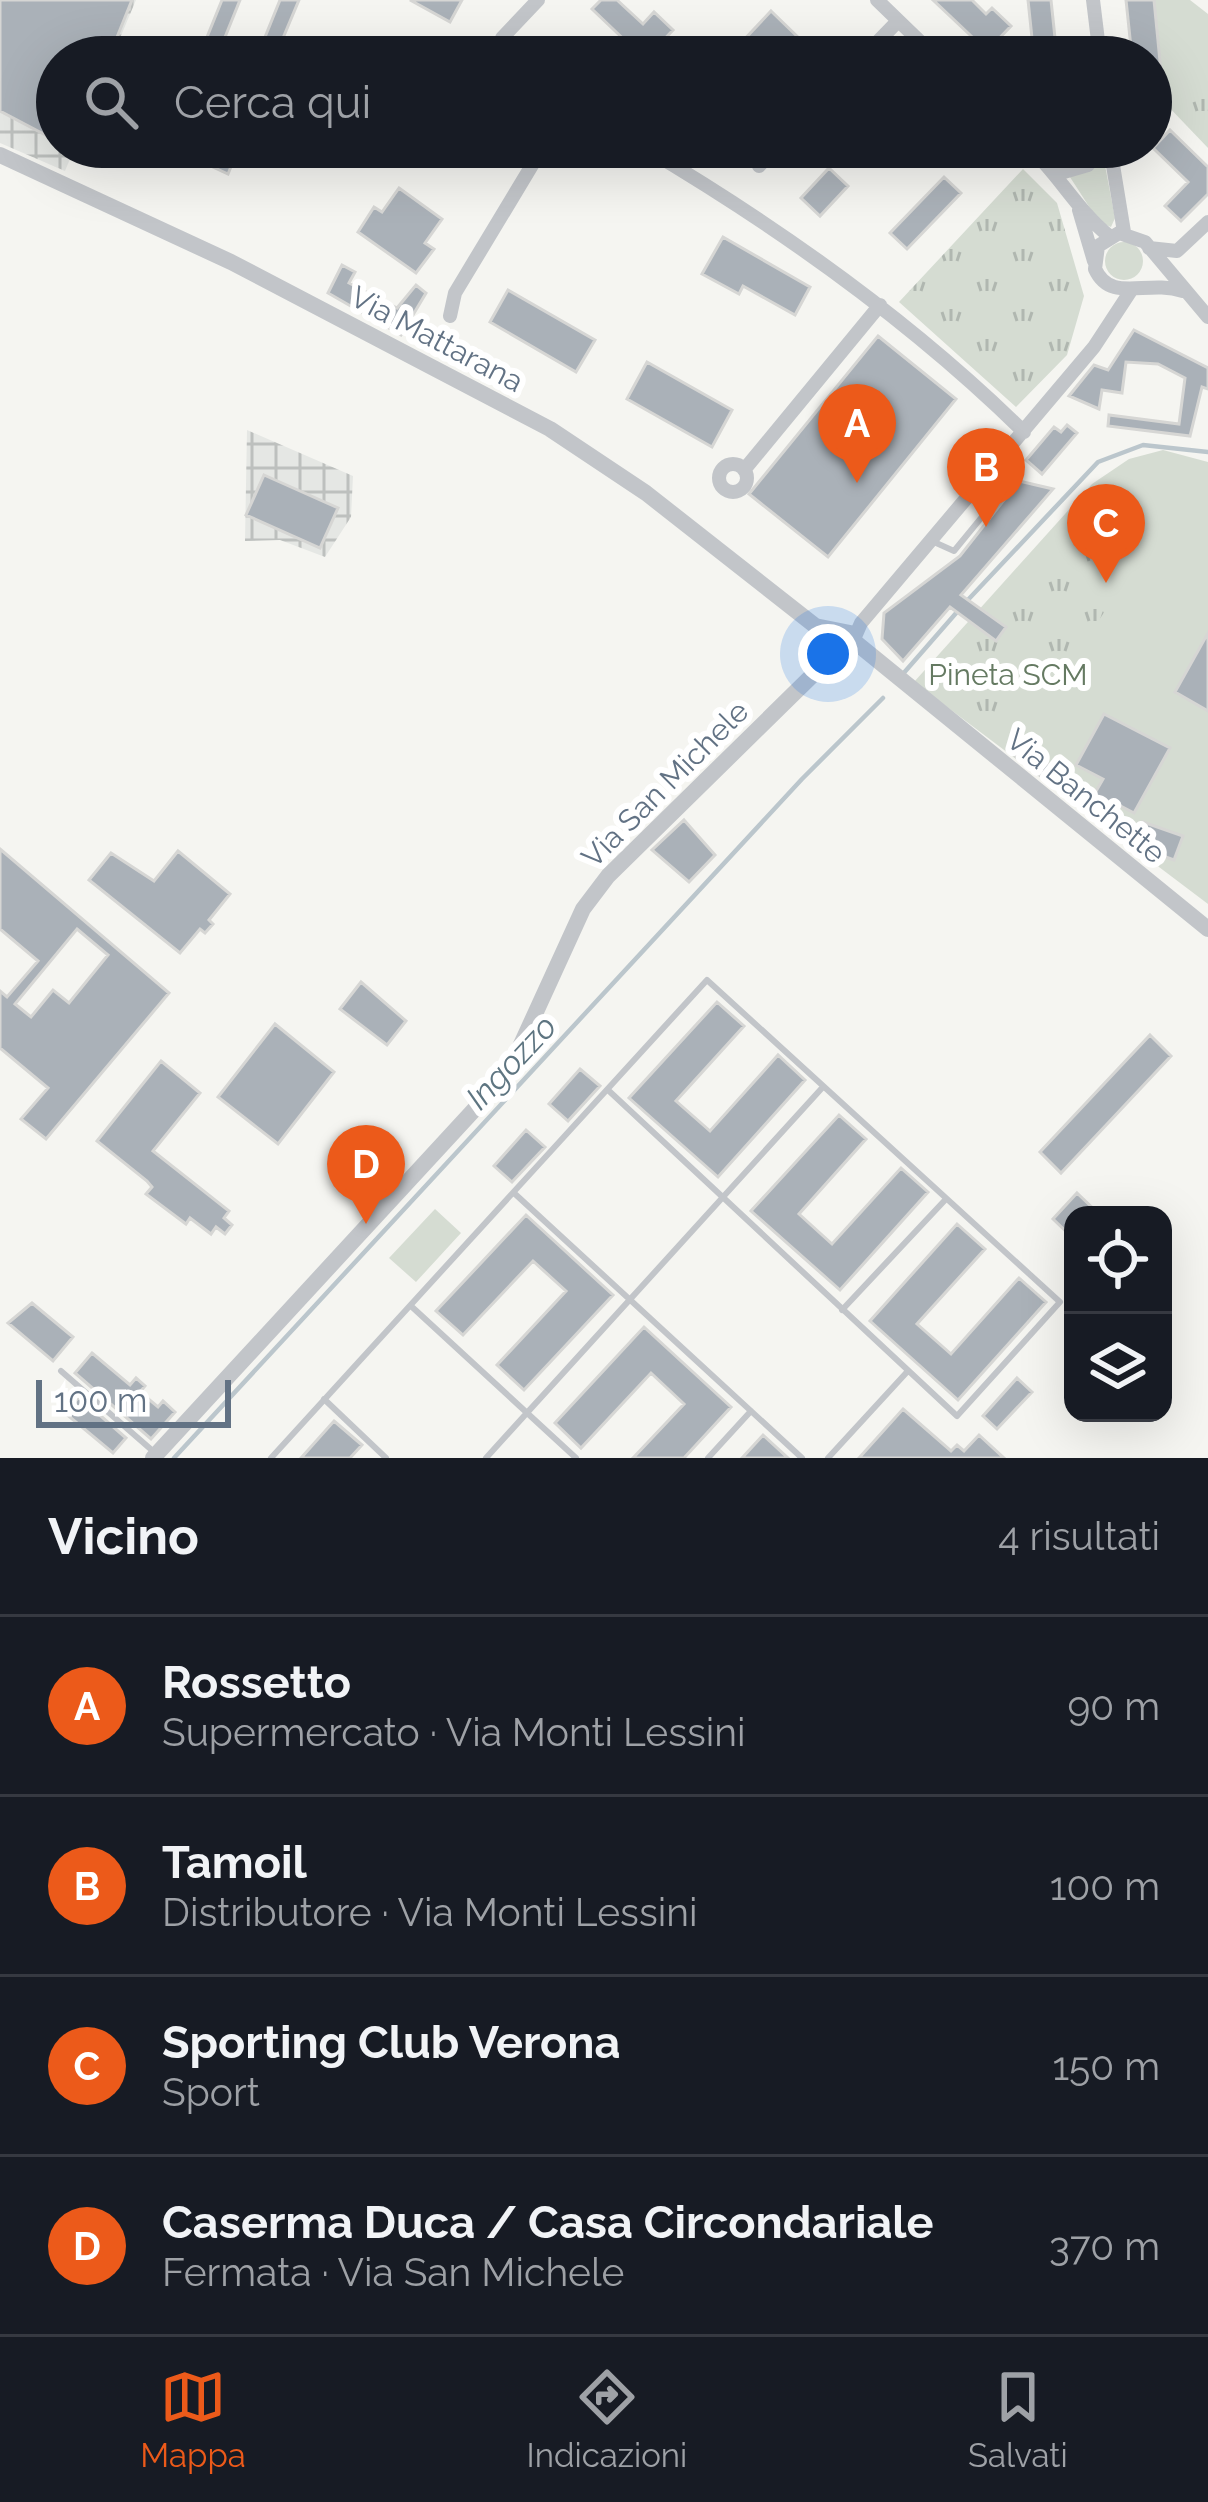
<!DOCTYPE html>
<html lang="it">
<head>
<meta charset="utf-8">
<style>
  :root { --surface:#171b24; --page:#242831; --text:#f1f3f6; --muted:#9ea1a6; --line:#363941; --accent:#ec5a1a }
  body { margin:0; font-family:Raleway,sans-serif; background:var(--page); color:var(--text) }
  .controls { position:absolute; right:36px; bottom:36px; display:grid; overflow:hidden; border-radius:24px; box-shadow:0 12px 48px #0002 }
  .controls button { width:108px; height:108px; display:grid; place-items:center; padding:0; border:0; border-bottom:3px solid var(--line); background:var(--surface); color:var(--text); font:60px sans-serif }
  .scale { position:absolute; left:36px; bottom:30px; width:195px; box-sizing:border-box; padding-left:12px; border:6px solid #627284; border-top:0; font-size:33px; line-height:42px; white-space:nowrap; color:#627284; -webkit-text-stroke:9px #fff; paint-order:stroke }
  .you { position:absolute; left:828px; top:654px; width:42px; height:42px; margin:-30px; border:9px solid #fff; border-radius:50%; background:#1a73e8; box-shadow:0 0 0 18px #1a73e833 }
  .badge { display:grid; place-items:center; width:78px; height:78px; border-radius:50%; background:var(--accent); color:#fff; font-size:39px; font-weight:700 }
  .pin { position:absolute; translate:-50% -99px; filter:drop-shadow(0 3px 6px #0008) }
  .pin::after { content:''; position:absolute; top:63px; width:42px; height:36px; background:inherit; clip-path:polygon(0 0,100% 0,50% 100%) }
  .list { margin:0; padding:0; list-style:none }
  h2 { display:flex; justify-content:space-between; align-items:center; height:156px; margin:0; padding:0 48px; font-size:51px }
  h2 small { font-size:39px; font-weight:400; color:var(--muted) }
  .list li { display:grid; grid-template-columns:78px 1fr auto; gap:36px; align-items:center; box-sizing:border-box; height:180px; padding:0 48px; border-top:3px solid var(--line) }
  .list b { display:block; font-size:45px; white-space:nowrap }
  .list p { margin:0; font-size:39px; white-space:nowrap; color:var(--muted) }
  .list em { font-size:39px; font-style:normal; color:var(--muted) }
  .icon { flex:none; width:66px; height:66px; fill:none; stroke:currentColor; stroke-width:2; stroke-linecap:round; stroke-linejoin:round }
  .map { position:relative; flex:none; width:1208px; height:1458px; overflow:hidden }
  .search { position:absolute; background:var(--surface); box-shadow:0 12px 48px #0002; left:36px; right:36px; top:36px; height:132px; display:flex; align-items:center; gap:30px; box-sizing:border-box; padding:0 42px; border-radius:66px; color:var(--muted); font-size:45px }
  .sheet { height:876px; background:var(--surface) }
  nav { display:flex; justify-content:space-around; align-items:center; box-sizing:border-box; height:168px; border-top:3px solid var(--line); background:var(--surface); font-size:33px; color:var(--muted) }
  nav a { display:grid; justify-items:center; gap:6px }
  nav .on { color:var(--accent) }
  .map>svg:first-child { display:block }
  .industrial { fill:url(#industrial-grid) }
  .grass { fill:#d5dcd2 }
  .park { fill:url(#park-tufts) }
  .lines { fill:none; stroke-linecap:round; stroke-linejoin:round }
  .stream { stroke:#bbc6cc; stroke-width:4.5 }
  .building { fill:#aab1b8; stroke:#d6d6d4; stroke-width:3; fill-rule:evenodd }
  .service { stroke:#c2c5c9; stroke-width:6 }
  .minor { stroke:#c2c5c9; stroke-width:14 }
  .tertiary { stroke:#c2c5c9; stroke-width:16 }
  .labels { text-anchor:middle; dominant-baseline:central; stroke-width:12; stroke-linejoin:round; paint-order:stroke }
  .street-label { font-size:30px; fill:#627284; stroke:#fff }
  .park-label { font-size:30px; fill:#657a62; stroke:#fff }
  .water-label { font-size:33px; font-style:italic; fill:#5e7581; stroke:#fff }
</style>
</head>
<body>
<div class="map">
<svg width="1208" height="1458" viewBox="0 0 1208 1458">
  <defs>
    <pattern id="industrial-grid" width="8" height="8" patternUnits="userSpaceOnUse" patternTransform="scale(3)"><rect width="8" height="8" fill="#e5e7e4"/><path d="M0 4h8M4 0v8" fill="none" stroke="#bdc0be"/></pattern>
    <pattern id="park-tufts" width="24" height="20" patternUnits="userSpaceOnUse" patternTransform="scale(3)"><rect width="24" height="20" fill="#d5dcd2"/><path d="M3 7l-1-3M5 7V3M7 7l1-3M15 17l-1-3M17 17v-4M19 17l1-3" fill="none" stroke="#b0b7b0"/></pattern>
  </defs>
  <rect width="100%" height="100%" fill="#f5f5f1"/>
  <!-- industrial -->
  <path class="industrial" d="M0 0H136L112 57H57V147H75L65 171 0 143Z
    M247 430 353 476 351 517 325 557 280 540 245 541Z"/>
  <!-- grass -->
  <path class="grass" d="M1154 0H1190L1208 14V148L1164 102Z
    M1103 155 1115 218 1111 227 1099 222 1068 174 1093 167Z
    M1105 261a19 19 0 1 1 38 0a19 19 0 1 1-38 0Z
    M1163 450 1208 462V904L914 682 1092 484 1129 459Z
    M435 1209 461 1233 416 1282 389 1258Z"/>
  <!-- park -->
  <path class="park" d="M1208 63V137L1187 116 1184 88Z
    M1023 169 1057 203 1084 296 1067 355 1016 407 899 302Z
    M1103 496 1140 529 1103 614 1019 741 940 680Z"/>
  <g class="lines">
    <!-- stream -->
    <path class="stream" d="M965 603 1098 462 1143 445 1208 452
      M902 675 957 612
      M174 1458 802 779 883 698"/>
  </g>
  <!-- building -->
  <path class="building" d="M0 0H132L109 57H57V141L0 111Z
    M222 0H240L217 57H199Z
    M280 0H299L275 57H257Z
    M410 0H462L450 22Z
    M601 0H617L643 24 654 12 673 30 655 49 644 39 634 49 592 9Z
    M933 0H972L986 14 992 8 1011 26 987 51Z
    M1028 0H1051L1057 57H1034Z
    M1126 0H1154L1164 102 1151 103V57H1132Z
    M771 11 803 42 789 57H756L741 43Z
    M1170 130 1208 167V194L1181 221 1165 206 1188 182 1153 148Z
    M221 147H239L228 174 213 167Z
    M829 168 848 186 820 216 801 198Z
    M944 177 961 193 907 249 890 233Z
    M399 188 442 219 425 243 434 249 416 273 358 232 374 207 382 212Z
    M723 237 810 287 795 315 743 286 739 294 702 274Z
    M342 265 355 272 349 283 397 308 416 285 426 293 401 335 328 293Z
    M508 290 595 340 576 372 490 322Z
    M1134 330 1208 368V389L1202 387 1190 436 1108 426 1109 415 1179 424 1185 378 1158 364 1126 362 1122 393 1102 390 1099 409 1069 396 1094 365 1108 370Z
    M878 336 956 399 828 557 749 494Z
    M647 362 732 410 712 447 627 399Z
    M1067 425 1077 433 1042 474 1026 460 1054 427 1061 432Z
    M264 475 338 508 320 548 246 515Z
    M1019 481 1053 489 961 595 1006 627 996 641 950 607 903 661 882 639 884 613 960 556Z
    M1208 633V711L1175 692Z
    M1104 714 1170 748 1134 813 1111 801 1100 819 1088 805 1103 779 1076 765Z
    M1022 742 1071 782 1062 793 1013 754Z
    M684 820 715 855 689 882 652 850Z
    M1143 822 1183 836 1174 860 1135 846Z
    M0 849 169 993 46 1139 21 1119 48 1088 0 1048V991L7 997 38 961 0 929ZM77 929 108 955 69 1003 53 990 31 1017 15 1004Z
    M178 851 230 894 209 920 213 924 205 933 200 929 180 953 89 880 111 853 154 881Z
    M361 982 406 1021 387 1045 340 1009Z
    M717 1002 744 1026 676 1101 710 1131 778 1055 805 1080 718 1177 629 1098Z
    M275 1024 334 1072 278 1144 218 1097Z
    M1150 1035 1171 1056 1061 1173 1040 1152Z
    M161 1061 200 1093 153 1151 229 1211 224 1218 232 1225 225 1234 216 1227 211 1234 190 1218 186 1224 146 1194 152 1187 147 1181 97 1141Z
    M580 1069 600 1086 568 1121 549 1104Z
    M839 1115 866 1139 799 1214 832 1244 901 1168 928 1192 840 1290 751 1211Z
    M526 1130 545 1147 512 1182 494 1166Z
    M1077 1193 1100 1215H1073V1238L1053 1219Z
    M526 1215 613 1295 524 1390 497 1365 566 1291 533 1261 463 1335 436 1311Z
    M957 1224 985 1249 917 1324 951 1354 1019 1278 1046 1302 958 1400 870 1321Z
    M32 1303 73 1337 53 1361 8 1323Z
    M644 1327 731 1407 684 1458H633L684 1404 651 1373 581 1448 555 1423Z
    M92 1353 130 1385 136 1378 145 1386 140 1392 158 1407 163 1401 175 1412 151 1439 75 1373Z
    M1017 1378 1032 1392 997 1429 983 1416Z
    M79 1397 126 1438 113 1453 65 1413Z
    M903 1409 951 1451 957 1445 964 1451 979 1435 1004 1458H859Z
    M334 1421 362 1445 350 1458H301Z
    M763 1435 788 1458H742Z"/>
  <g class="lines">
    <!-- service -->
    <path class="service" d="M934 542 954 551 1004 490 992 473
      M514 1193 802 1458
      M411 1306 576 1458
      M842 1310 946 1199
      M61 1371 154 1452
      M324 1399 386 1458
      M271 1458 707 980 1060 1302 957 1416 608 1090
      M486 1458 822 1088
      M708 1458 751 1411
      M828 1458 907 1372"/>
    <!-- minor -->
    <path class="minor" d="M877 0 936 57
      M1093 0 1100 57
      M502 38 538 0
      M863 57 898 21
      M643 147C780 228 910 320 1024 432
      M1029 147C1059 175 1077 210 1109 236
      M1110 147 1124 232
      M759 166 777 147
      M1057 174 1088 165 1101 147
      M1079 210 1094 261
      M1149 248 1177 251 1208 222
      M1183 291C1146 279 1111 304 1095 269L1098 246 1119 233 1145 242 1208 317
      M450 316 455 293 543 147
      M719 478a14 14 0 1 1 28 0a14 14 0 1 1-28 0Z
      M744 470 880 305
      M854 639 861 623 1094 347 1132 289"/>
    <!-- tertiary -->
    <path class="tertiary" d="M0 155 231 262 550 429 646 493 823 632
      M855 642 1208 929
      M153 1458 508 1073 583 909 608 876 828 660 855 645 850 633 815 626"/>
  </g>
  <g class="labels">
    <!-- street labels -->
    <g class="street-label">
      <text transform="translate(437 339) rotate(28)">Via Mattarana</text>
      <text transform="translate(665 784) rotate(-45)">Via San Michele</text>
      <text transform="translate(1086 796) rotate(39)">Via Banchette</text>
    </g>
    <!-- park labels -->
    <g class="park-label">
      <text x="1008" y="674">Pineta SCM</text>
    </g>
    <!-- water labels -->
    <g class="water-label">
      <text transform="translate(511 1062) rotate(-47)">Ingozzo</text>
    </g>
  </g>
</svg>
<div class="controls">
<button><svg class="icon" aria-label="locate" viewBox="0 0 24 24"><circle cx="12" cy="12" r="6"/><path d="M12 2v4M12 18v4M2 12h4M18 12h4"/></svg></button>
<button><svg class="icon" aria-label="layers" viewBox="0 0 24 24"><path d="M12 4l9 5-9 5-9-5zM3 14l9 5 9-5"/></svg></button>
</div>
<div class="scale">100 m</div>
<div class="you"></div>
<div class="pin badge" style="left:857px;top:483px">A</div>
<div class="pin badge" style="left:986px;top:527px">B</div>
<div class="pin badge" style="left:1106px;top:583px">C</div>
<div class="pin badge" style="left:366px;top:1224px">D</div>
<div class="search"><svg class="icon" aria-label="search" viewBox="0 0 24 24"><circle cx="10" cy="10" r="6"/><path d="M15 15l6 6"/></svg>Cerca qui</div>
</div>
<section class="sheet">
<h2>Vicino<small>4 risultati</small></h2>
<ul class="list">
<li><span class="badge">A</span><div><b>Rossetto</b><p>Supermercato · Via Monti Lessini</p></div><em>90 m</em></li>
<li><span class="badge">B</span><div><b>Tamoil</b><p>Distributore · Via Monti Lessini</p></div><em>100 m</em></li>
<li><span class="badge">C</span><div><b>Sporting Club Verona</b><p>Sport</p></div><em>150 m</em></li>
<li><span class="badge">D</span><div><b>Caserma Duca / Casa Circondariale</b><p>Fermata · Via San Michele</p></div><em>370 m</em></li>
</ul>
</section>
<nav>
<a class="on"><svg class="icon" aria-label="map" viewBox="0 0 24 24"><path d="M3 6l6-2 6 2 6-2v14l-6 2-6-2-6 2zM9 4v14M15 6v14"/></svg>Mappa</a>
<a><svg class="icon" aria-label="directions" viewBox="0 0 24 24"><path d="M12 3l9 9-9 9-9-9zM9 14v-3h6M13 9l2 2-2 2"/></svg>Indicazioni</a>
<a><svg class="icon" aria-label="saved" viewBox="0 0 24 24"><path d="M7 4h10v16l-5-4-5 4z"/></svg>Salvati</a>
</nav>
</body>
</html>
